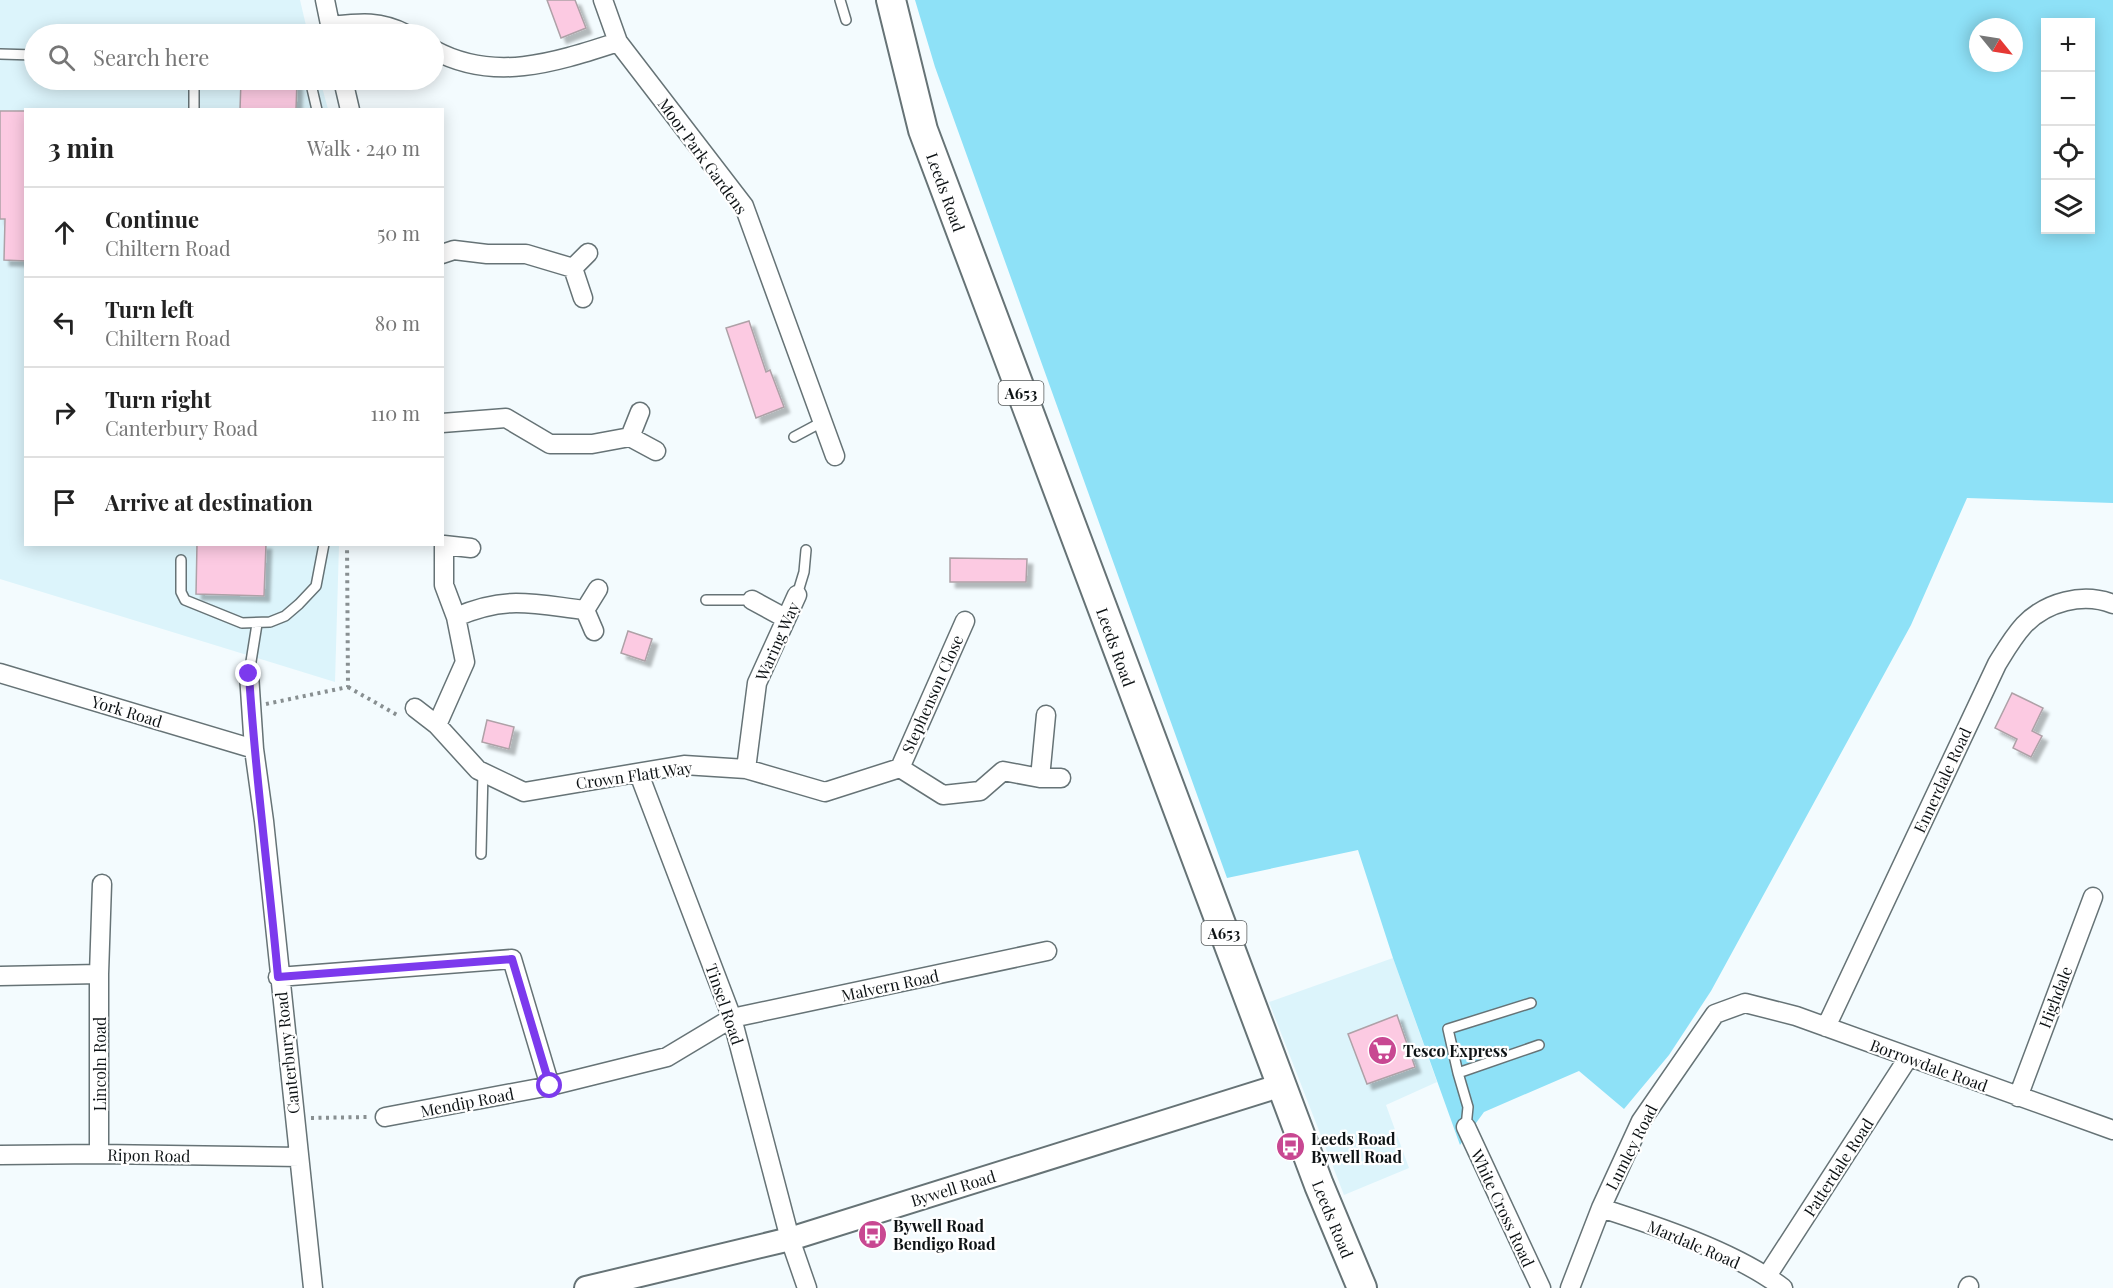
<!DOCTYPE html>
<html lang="en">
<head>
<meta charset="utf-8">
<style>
  :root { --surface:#fff; --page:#f6f6f6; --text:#222; --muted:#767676; --line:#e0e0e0 }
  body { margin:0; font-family:"Playfair Display",serif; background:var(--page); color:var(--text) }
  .controls { position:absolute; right:18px; top:18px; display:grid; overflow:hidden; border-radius:0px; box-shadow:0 3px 15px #0003 }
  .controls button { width:54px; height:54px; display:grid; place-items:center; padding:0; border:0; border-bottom:2px solid var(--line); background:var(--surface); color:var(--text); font:30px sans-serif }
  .compass { position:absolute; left:1969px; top:18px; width:54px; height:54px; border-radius:50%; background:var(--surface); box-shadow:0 3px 15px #0003; rotate:120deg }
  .stop { position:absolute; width:18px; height:18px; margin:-14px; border:4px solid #7c3aed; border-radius:50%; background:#fff }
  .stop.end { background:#7c3aed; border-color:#fff; box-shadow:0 2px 6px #0008 }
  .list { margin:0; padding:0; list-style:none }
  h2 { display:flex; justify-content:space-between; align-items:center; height:78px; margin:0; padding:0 24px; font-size:26px }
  h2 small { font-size:20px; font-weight:400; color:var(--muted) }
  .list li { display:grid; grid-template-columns:39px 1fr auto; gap:18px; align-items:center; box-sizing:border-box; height:90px; padding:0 24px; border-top:2px solid var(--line) }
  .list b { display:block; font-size:22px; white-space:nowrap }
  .list p { margin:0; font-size:20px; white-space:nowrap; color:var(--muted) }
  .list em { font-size:20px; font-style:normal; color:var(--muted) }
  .icon { flex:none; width:33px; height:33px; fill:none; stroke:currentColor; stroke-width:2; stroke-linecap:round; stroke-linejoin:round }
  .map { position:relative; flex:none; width:2113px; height:1288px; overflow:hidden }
  .search { position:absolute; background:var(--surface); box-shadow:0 3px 15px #0003; left:24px; top:24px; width:420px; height:66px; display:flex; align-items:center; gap:15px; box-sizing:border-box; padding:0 21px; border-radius:33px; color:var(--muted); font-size:22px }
  .panel { position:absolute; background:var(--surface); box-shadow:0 3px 15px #0003; left:24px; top:108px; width:420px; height:438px; border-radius:0px }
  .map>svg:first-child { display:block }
  .built { fill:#dcf4fb }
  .green { fill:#8ee1f7; fill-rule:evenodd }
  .building { fill:#fccae2; stroke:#aea1a7; stroke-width:1.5; filter:url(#shadow) }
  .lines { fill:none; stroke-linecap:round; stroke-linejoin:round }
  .service-casing { stroke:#667376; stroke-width:12 }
  .minor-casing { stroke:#667376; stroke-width:21 }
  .tertiary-casing { stroke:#667376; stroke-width:26 }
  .primary-casing { stroke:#667376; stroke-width:32 }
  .path { stroke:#888f91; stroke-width:4; stroke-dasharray:3 4.5; stroke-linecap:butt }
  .service { stroke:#fff; stroke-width:9 }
  .minor { stroke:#fff; stroke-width:18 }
  .tertiary { stroke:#fff; stroke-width:22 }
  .primary { stroke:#fff; stroke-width:28 }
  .route { stroke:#7c3aed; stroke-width:8 }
  .labels { text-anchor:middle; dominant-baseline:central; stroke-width:4.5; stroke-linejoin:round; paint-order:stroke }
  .shield { fill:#fff; stroke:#565a5b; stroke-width:1.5 }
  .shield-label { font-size:15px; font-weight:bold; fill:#0e1315 }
  .street-label { font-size:16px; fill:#0e1315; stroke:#fff }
  .poi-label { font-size:16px; font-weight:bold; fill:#0e1315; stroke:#fff; text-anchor:start }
</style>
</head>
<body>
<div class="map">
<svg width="2113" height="1288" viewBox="0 0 2113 1288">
  <defs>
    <filter id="shadow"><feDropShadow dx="5.5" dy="5.5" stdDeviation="1.5" flood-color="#0004"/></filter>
  </defs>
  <rect width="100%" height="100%" fill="#f3fbfe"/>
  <!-- built -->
  <path class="built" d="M0 0H300L308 34H34V80H320L328 109 26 110V544L339 545 335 682 0 579Z
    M1393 958 1437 1082 1386 1105 1409 1168 1344 1195 1269 1002Z"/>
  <!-- green -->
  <path class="green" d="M915 0H2113V503L1967 498 1911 625 1711 991 1669 1055 1624 1109 1579 1071 1484 1112 1460 1145 1393 958 1358 850 1227 878 935 67ZM2046 22H2090V230H2046ZM1978 27H2014V63H1978Z"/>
  <!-- building -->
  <path class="building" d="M547 0H575L586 28 561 38Z
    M241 80H297L296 110H240Z
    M0 111H26V261L4 260 5 219H0Z
    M749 321 766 372 770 370 784 407 756 418 726 328Z
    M197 544H266L264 596 196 594Z
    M950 558 1027 559 1026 582H950Z
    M628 631 652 639 645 661 621 653Z
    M2012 693 2043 708 2032 731 2042 736 2031 757 2013 748 2017 739 1995 728Z
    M487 720 514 727 509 749 482 742Z
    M1397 1015 1415 1067 1367 1084 1348 1034Z"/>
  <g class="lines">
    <defs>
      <path id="service" d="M840 0 846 20
        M0 54 34 55
        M191 80 194 87V110
        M310 80 317 110
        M794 437 822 422
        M181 560V592L185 600 242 623 270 622 285 616 299 604 316 586 324 544
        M797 595 804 572 806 550
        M706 600H752
        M249 674 257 624
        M481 854 483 772
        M1458 1073 1448 1029 1531 1003
        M1466 1127 1468 1107 1458 1073 1539 1045"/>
      <path id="minor" d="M325 0 332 34
        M603 0 618 42 744 206 835 456
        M330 26C359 23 379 20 406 34
        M434 50C495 83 556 62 618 42
        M343 80 350 110
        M442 254 454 250 487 254H526L573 268
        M583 298 573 268 588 253
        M442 423 506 418 550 444H592L630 437 656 451
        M630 437 640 412
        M752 600 785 618
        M585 610 598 589
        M456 617 444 585V545L471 548
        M0 673 254 749
        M249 674 254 749 264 821 313 1288
        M415 708 437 725 478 770 524 792 684 765 746 769 825 792 900 768 943 795 980 791 1003 771 1040 778H1061
        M437 725 465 662 456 617C507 595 533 604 585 610L594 631
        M900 768 965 621
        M746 769 757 683 797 595
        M639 774 732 1018 790 1239 807 1288
        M1040 778 1046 715
        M0 976 99 974
        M278 977 512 959 550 1086
        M1826 1027 1997 664C2005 651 2013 637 2024 625 2046 602 2083 592 2113 604
        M2018 1097 2093 897
        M385 1117 550 1086 667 1057 732 1018 1047 951
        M1466 1127 1541 1288
        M99 1154V974L102 884
        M0 1155 99 1154 299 1157
        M1601 1208C1657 1226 1736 1252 1783 1288
        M1767 1276 1908 1058
        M1570 1288 1601 1208 1641 1121 1715 1014 1745 1003 1796 1016 2113 1130
        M1968 1288 1969 1286"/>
      <path id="tertiary" d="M586 1288 790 1239 1282 1085"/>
      <path id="primary" d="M891 0 923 130 1319 1185 1362 1288"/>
    </defs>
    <!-- service casing -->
    <use href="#service" class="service-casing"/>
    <!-- minor casing -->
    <use href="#minor" class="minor-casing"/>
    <!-- tertiary casing -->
    <use href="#tertiary" class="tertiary-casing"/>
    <!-- primary casing -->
    <use href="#primary" class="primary-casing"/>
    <!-- path -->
    <path class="path" d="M348 687 399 716
      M266 704 348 687 347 544
      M311 1118 369 1117"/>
    <!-- service -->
    <use href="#service" class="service"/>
    <!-- minor -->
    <use href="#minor" class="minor"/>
    <!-- tertiary -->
    <use href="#tertiary" class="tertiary"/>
    <!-- primary -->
    <use href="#primary" class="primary"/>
  </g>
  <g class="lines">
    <!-- route -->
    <path class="route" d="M249 674C255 775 269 876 278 977L512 959 550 1086"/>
  </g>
  <!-- icons -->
  <defs>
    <symbol id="supermarket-disc" viewBox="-11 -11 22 22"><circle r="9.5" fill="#c84892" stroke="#fff"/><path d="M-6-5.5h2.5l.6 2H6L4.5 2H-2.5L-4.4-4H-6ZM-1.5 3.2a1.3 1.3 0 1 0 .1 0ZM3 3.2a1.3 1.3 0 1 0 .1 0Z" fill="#fff"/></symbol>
    <symbol id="bus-disc" viewBox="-11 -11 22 22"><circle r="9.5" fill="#c84892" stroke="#fff"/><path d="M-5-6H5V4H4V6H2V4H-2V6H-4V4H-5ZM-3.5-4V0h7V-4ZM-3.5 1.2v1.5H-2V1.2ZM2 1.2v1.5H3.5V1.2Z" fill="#fff"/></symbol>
  </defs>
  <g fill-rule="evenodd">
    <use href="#supermarket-disc" x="1366" y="1034" width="33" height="33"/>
    <use href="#bus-disc" x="1274" y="1130" width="33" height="33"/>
    <use href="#bus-disc" x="856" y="1218" width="33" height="33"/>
  </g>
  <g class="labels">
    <!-- shield labels -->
    <g class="shield">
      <rect x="998.5" y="381" width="45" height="24" rx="4.5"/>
      <rect x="1201.5" y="921" width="45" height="24" rx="4.5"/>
    </g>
    <g class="shield-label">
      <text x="1021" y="393">A653</text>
      <text x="1224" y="933">A653</text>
    </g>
    <!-- street labels -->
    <g class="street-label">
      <text transform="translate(703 156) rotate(54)">Moor Park Gardens</text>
      <text transform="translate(946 192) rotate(70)">Leeds Road</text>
      <text transform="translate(777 641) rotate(-66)">Waring Way</text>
      <text transform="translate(1116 647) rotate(70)">Leeds Road</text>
      <text transform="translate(932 694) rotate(-66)">Stephenson Close</text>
      <text transform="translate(127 711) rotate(17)">York Road</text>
      <text transform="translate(634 775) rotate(-8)">Crown Flatt Way</text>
      <text transform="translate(1942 780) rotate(-65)">Ennerdale Road</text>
      <text transform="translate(890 985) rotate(-12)">Malvern Road</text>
      <text transform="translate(2055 997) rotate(-69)">Highdale</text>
      <text transform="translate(725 1004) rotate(71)">Tinsel Road</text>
      <text transform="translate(287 1053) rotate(-96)">Canterbury Road</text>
      <text transform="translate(99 1064) rotate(-90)">Lincoln Road</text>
      <text transform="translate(1929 1065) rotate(20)">Borrowdale Road</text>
      <text transform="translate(467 1102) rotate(-11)">Mendip Road</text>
      <text transform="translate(1631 1147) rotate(-63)">Lumley Road</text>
      <text transform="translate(149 1155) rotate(1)">Ripon Road</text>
      <text transform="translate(1838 1167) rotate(-57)">Patterdale Road</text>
      <text transform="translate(953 1188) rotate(-17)">Bywell Road</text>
      <text transform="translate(1503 1208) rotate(65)">White Cross Road</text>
      <text transform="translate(1333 1219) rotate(68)">Leeds Road</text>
      <text transform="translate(1694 1244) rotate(23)">Mardale Road</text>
    </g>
    <!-- poi labels -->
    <g class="poi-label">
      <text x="1403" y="1050">Tesco Express</text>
      <text x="1311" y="1138">Leeds Road<tspan x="1311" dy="18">Bywell Road</tspan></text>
      <text x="893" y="1225">Bywell Road<tspan x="893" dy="18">Bendigo Road</tspan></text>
    </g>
  </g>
</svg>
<div class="controls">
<button>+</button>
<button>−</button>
<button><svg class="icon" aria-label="locate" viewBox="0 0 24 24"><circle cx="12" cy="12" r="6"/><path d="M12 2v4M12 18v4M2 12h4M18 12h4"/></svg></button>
<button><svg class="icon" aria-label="layers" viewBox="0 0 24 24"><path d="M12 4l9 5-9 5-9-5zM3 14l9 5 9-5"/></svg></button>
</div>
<svg class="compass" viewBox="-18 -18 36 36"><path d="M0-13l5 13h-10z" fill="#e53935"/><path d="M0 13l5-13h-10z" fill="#767676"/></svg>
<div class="stop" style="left:550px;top:1086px"></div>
<div class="stop end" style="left:249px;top:674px"></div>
<div class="search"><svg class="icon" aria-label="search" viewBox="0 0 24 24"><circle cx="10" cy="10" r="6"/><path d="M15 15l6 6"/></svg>Search here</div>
<section class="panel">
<h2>3 min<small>Walk · 240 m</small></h2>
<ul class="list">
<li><svg class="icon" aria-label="ahead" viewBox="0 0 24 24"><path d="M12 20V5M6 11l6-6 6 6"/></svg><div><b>Continue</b><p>Chiltern Road</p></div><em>50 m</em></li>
<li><svg class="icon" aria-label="left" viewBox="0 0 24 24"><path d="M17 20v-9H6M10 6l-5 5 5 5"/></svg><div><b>Turn left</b><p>Chiltern Road</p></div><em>80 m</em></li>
<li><svg class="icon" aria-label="right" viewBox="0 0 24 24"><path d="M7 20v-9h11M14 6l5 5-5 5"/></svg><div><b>Turn right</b><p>Canterbury Road</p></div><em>110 m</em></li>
<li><svg class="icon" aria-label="arrive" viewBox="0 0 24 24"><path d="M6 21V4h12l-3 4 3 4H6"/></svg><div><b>Arrive at destination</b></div></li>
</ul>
</section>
</div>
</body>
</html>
